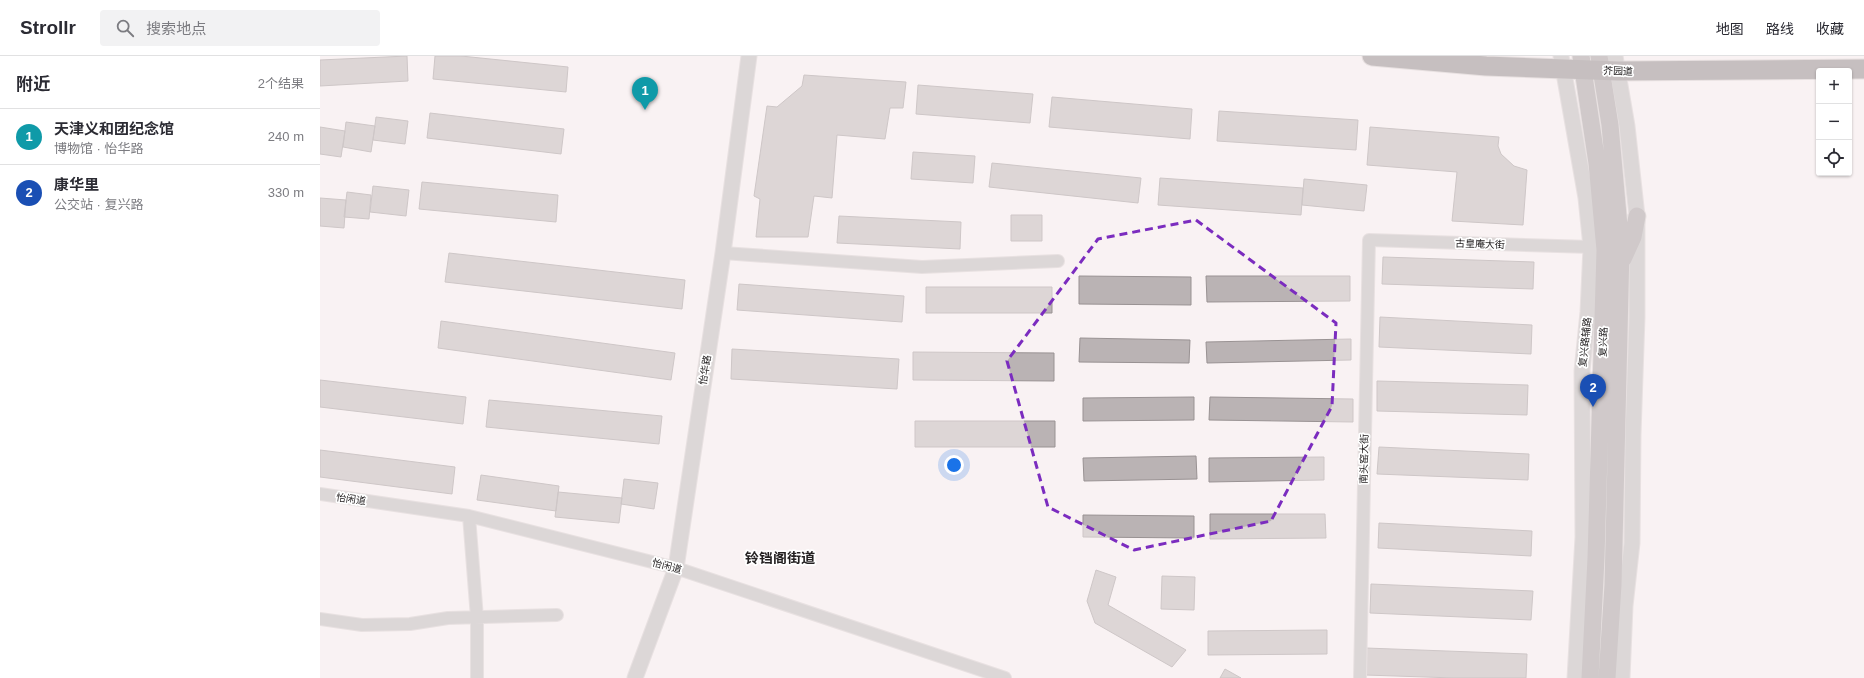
<!DOCTYPE html>
<html lang="zh">
<head>
<meta charset="utf-8">
<style>
  :root { --surface:#fff; --page:#f2f2f3; --text:#2b2b33; --muted:#7c7c81; --line:#e1e1e2; --accent:#ea580c }
  body { margin:0; font-family:Arial,"Noto Sans SC",sans-serif; background:var(--page); color:var(--text) }
  .controls { position:absolute; right:12px; top:12px; display:grid; overflow:hidden; border-radius:4px; box-shadow:0 1px 3px #0004 }
  .controls button { width:36px; height:36px; display:grid; place-items:center; padding:0; border:0; border-bottom:1px solid var(--line); background:var(--surface); color:var(--text); font:20px sans-serif }
  .you { position:absolute; left:634px; top:409px; width:14px; height:14px; margin:-10px; border:3px solid #fff; border-radius:50%; background:#1a73e8; box-shadow:0 0 0 6px #1a73e833 }
  .badge { display:grid; place-items:center; width:26px; height:26px; border-radius:50%; background:var(--accent); color:#fff; font-size:13px; font-weight:700 }
  .pin { position:absolute; translate:-50% -33px; filter:drop-shadow(0 1px 2px #0008) }
  .pin::after { content:''; position:absolute; top:21px; width:14px; height:12px; background:inherit; clip-path:polygon(0 0,100% 0,50% 100%) }
  .list { margin:0; padding:0; list-style:none }
  h2 { display:flex; justify-content:space-between; align-items:center; height:52px; margin:0; padding:0 16px; font-size:17px }
  h2 small { font-size:13px; font-weight:400; color:var(--muted) }
  .list li { display:grid; grid-template-columns:26px 1fr auto; gap:12px; align-items:center; box-sizing:border-box; height:56px; padding:0 16px; border-top:1px solid var(--line) }
  .list b { display:block; font-size:15px; white-space:nowrap }
  .list p { margin:0; font-size:13px; white-space:nowrap; color:var(--muted) }
  .list em { font-size:13px; font-style:normal; color:var(--muted) }
  .icon { flex:none; width:22px; height:22px; fill:none; stroke:currentColor; stroke-width:2; stroke-linecap:round; stroke-linejoin:round }
  .map { position:relative; flex:none; width:1544px; height:622px; overflow:hidden }
  header { display:flex; align-items:center; gap:24px; box-sizing:border-box; height:56px; padding:0 20px; background:var(--surface); border-bottom:1px solid var(--line) }
  header strong { font-size:19px }
  nav { display:flex; gap:22px; margin-inline-start:auto; font-size:14px }
  .search { width:280px; height:36px; background:var(--page); display:flex; align-items:center; gap:10px; box-sizing:border-box; padding:0 14px; border-radius:4px; color:var(--muted); font-size:15px }
  main { display:flex }
  aside { flex:1; background:var(--surface) }
  .map>svg:first-child { display:block }
  .building { fill:#bab3b4; stroke:#999293 }
  .lines { fill:none; stroke-linecap:round; stroke-linejoin:round }
  .minor-casing { stroke:#d3cccd; stroke-width:14 }
  .tertiary-casing { stroke:#d3cccd; stroke-width:17 }
  .secondary-casing { stroke:#d3cccd; stroke-width:19 }
  .primary-casing { stroke:#d3cccd; stroke-width:21 }
  .minor { stroke:#b9b6b7; stroke-width:12 }
  .tertiary { stroke:#b9b6b7; stroke-width:15 }
  .secondary { stroke:#9d9899; stroke-width:17 }
  .primary { stroke:#888283; stroke-width:19 }
  .marked { fill:none; stroke:#7b2cbf; stroke-width:3; stroke-dasharray:8 5; stroke-linejoin:round }
  .labels { text-anchor:middle; dominant-baseline:central; stroke-width:3.5; stroke-linejoin:round; paint-order:stroke }
  .street-label { font-size:10px; fill:#242122; stroke:#fff }
  .district-label { font-size:14px; font-weight:bold; fill:#242122; stroke:#fff }
</style>
</head>
<body>
<header>
<strong>Strollr</strong>
<div class="search"><svg class="icon" aria-label="search" viewBox="0 0 24 24"><circle cx="10" cy="10" r="6"/><path d="M15 15l6 6"/></svg>搜索地点</div>
<nav><a>地图</a><a>路线</a><a>收藏</a></nav>
</header>
<main>
<aside>
<h2>附近<small>2个结果</small></h2>
<ul class="list">
<li><span class="badge" style="background:#0f9aa8">1</span><div><b>天津义和团纪念馆</b><p>博物馆 · 怡华路</p></div><em>240 m</em></li>
<li><span class="badge" style="background:#1a4fb4">2</span><div><b>康华里</b><p>公交站 · 复兴路</p></div><em>330 m</em></li>
</ul>
</aside>
<div class="map">
<svg width="1544" height="622" viewBox="0 0 1544 622">
  <rect width="100%" height="100%" fill="#f9f2f3"/>
  <!-- building -->
  <path class="building" d="M87 0 88 25 0 30V4Z
    M115 0H141L248 11 246 36 113 23Z
    M484 19 586 26 583 52H570L565 83 517 79 512 142 494 140 488 181H436L440 143 434 140 447 50 457 51 482 30Z
    M598 29 713 38 710 67 596 58Z
    M732 41 872 53 870 83 729 71Z
    M899 55 1038 64 1036 94 897 85Z
    M110 57 244 73 241 98 107 82Z
    M56 61 88 65 85 88 53 84Z
    M26 66 55 70 51 96 23 91Z
    M0 71 25 75 21 101 0 98Z
    M1050 71 1179 81 1178 90 1181 98 1194 110 1207 114 1203 169 1132 165 1137 116 1047 109Z
    M593 96 655 100 653 127 591 123Z
    M672 107 821 122 818 147 669 131Z
    M840 122 983 132 981 159 838 149Z
    M984 123 1047 129 1044 155 982 149Z
    M102 126 238 139 236 166 99 153Z
    M53 130 89 134 86 160 50 156Z
    M27 136 51 139 49 163 24 161Z
    M0 142 26 144 24 172 0 170Z
    M691 159H722V185H691Z
    M519 160 641 166 640 193 517 187Z
    M129 197 365 224 362 253 125 226Z
    M1063 201 1214 206 1213 233 1062 228Z
    M759 220 871 221V249L759 248Z
    M886 220H1030V245L887 246Z
    M419 228 584 240 582 266 417 254Z
    M606 231H732V257H606Z
    M1060 261 1212 269 1211 298 1059 291Z
    M121 265 355 297 351 324 118 292Z
    M760 282 870 284 869 307 759 306Z
    M1031 283V304L887 307 886 286Z
    M412 293 579 303 577 333 411 323Z
    M593 296 734 297V325L593 324Z
    M0 324 146 341 143 368 0 351Z
    M1057 325 1208 329 1207 359 1057 355Z
    M874 341V364L763 365V342Z
    M890 341 1033 343V366L889 364Z
    M169 344 342 360 339 388 166 371Z
    M595 365H735V391H595Z
    M1059 391 1209 398 1208 424 1057 418Z
    M0 394 135 411 132 438 0 421Z
    M876 400 877 423 764 425 763 402Z
    M1004 401V424L889 426V402Z
    M161 419 239 430 236 455 157 444Z
    M304 423 338 427 334 453 301 448Z
    M238 436 302 442 299 467 235 461Z
    M890 458H1005L1006 482 890 483Z
    M763 459 874 460V482L763 481Z
    M1059 467 1212 475 1211 500 1058 492Z
    M776 514 796 521 788 549 866 594 852 611 775 567 767 545Z
    M842 520 875 521 874 554 841 553Z
    M1051 528 1213 535 1211 564 1050 557Z
    M1007 574V598L888 599V575Z
    M1046 592 1207 598 1206 622H1135L1045 619Z
    M905 613 921 622H900Z"/>
  <g class="lines">
    <defs>
      <path id="minor" d="M403 197 602 211 738 205
        M0 438 149 460 356 512 685 622
        M149 460 157 562V622
        M0 563 42 569 90 568 128 562 237 559
        M1040 622 1049 184 1271 191"/>
      <path id="tertiary" d="M1241 0 1266 142 1271 191 1268 256 1262 315 1263 481 1255 622
        M1295 0 1307 70 1317 160V261L1313 379 1312 487 1305 550 1302 622
        M315 622 356 512 403 197 429 0"/>
      <path id="secondary" d="M1261 0 1277 107 1285 194 1276 502 1270 622
        M1279 0 1290 69 1301 193 1293 529 1287 622
        M1303 203 1313 181 1317 160"/>
      <path id="primary" d="M1052 0 1166 10 1298 15 1544 13"/>
    </defs>
    <!-- minor casing -->
    <use href="#minor" class="minor-casing"/>
    <!-- tertiary casing -->
    <use href="#tertiary" class="tertiary-casing"/>
    <!-- secondary casing -->
    <use href="#secondary" class="secondary-casing"/>
    <!-- primary casing -->
    <use href="#primary" class="primary-casing"/>
    <!-- minor -->
    <use href="#minor" class="minor"/>
    <!-- tertiary -->
    <use href="#tertiary" class="tertiary"/>
    <!-- secondary -->
    <use href="#secondary" class="secondary"/>
    <!-- primary -->
    <use href="#primary" class="primary"/>
  </g>
  <!-- marked area -->
  <path d="M0 0H1544V622H0ZM876 164 1016 267 1012 350 951 465 814 494 728 451 687 305 778 183Z" fill="#f9f2f3" fill-opacity=".55" fill-rule="evenodd"/>
  <path class="marked" d="M876 164 1016 267 1012 350 951 465 814 494 728 451 687 305 778 183Z"/>
  <g class="labels">
    <!-- street labels -->
    <g class="street-label">
      <text transform="translate(1298 15) rotate(2)">芥园道</text>
      <text transform="translate(1160 188) rotate(2)">古皇庵大街</text>
      <text transform="translate(1265 286) rotate(-84)">复兴路辅路</text>
      <text transform="translate(1283 286) rotate(-88)">复兴路</text>
      <text transform="translate(385 314) rotate(-81)">怡华路</text>
      <text transform="translate(1044 403) rotate(-89)">南头窑大街</text>
      <text transform="translate(31 443) rotate(8)">怡闲道</text>
      <text transform="translate(347 510) rotate(15)">怡闲道</text>
    </g>
    <!-- district labels -->
    <g class="district-label">
      <text x="460" y="502">铃铛阁街道</text>
    </g>
  </g>
</svg>
<div class="controls">
<button>+</button>
<button>−</button>
<button><svg class="icon" aria-label="locate" viewBox="0 0 24 24"><circle cx="12" cy="12" r="6"/><path d="M12 2v4M12 18v4M2 12h4M18 12h4"/></svg></button>
</div>
<div class="you"></div>
<div class="pin badge" style="left:325px;top:54px;background:#0f9aa8">1</div>
<div class="pin badge" style="left:1273px;top:351px;background:#1a4fb4">2</div>
</div>
</main>
</body>
</html>
